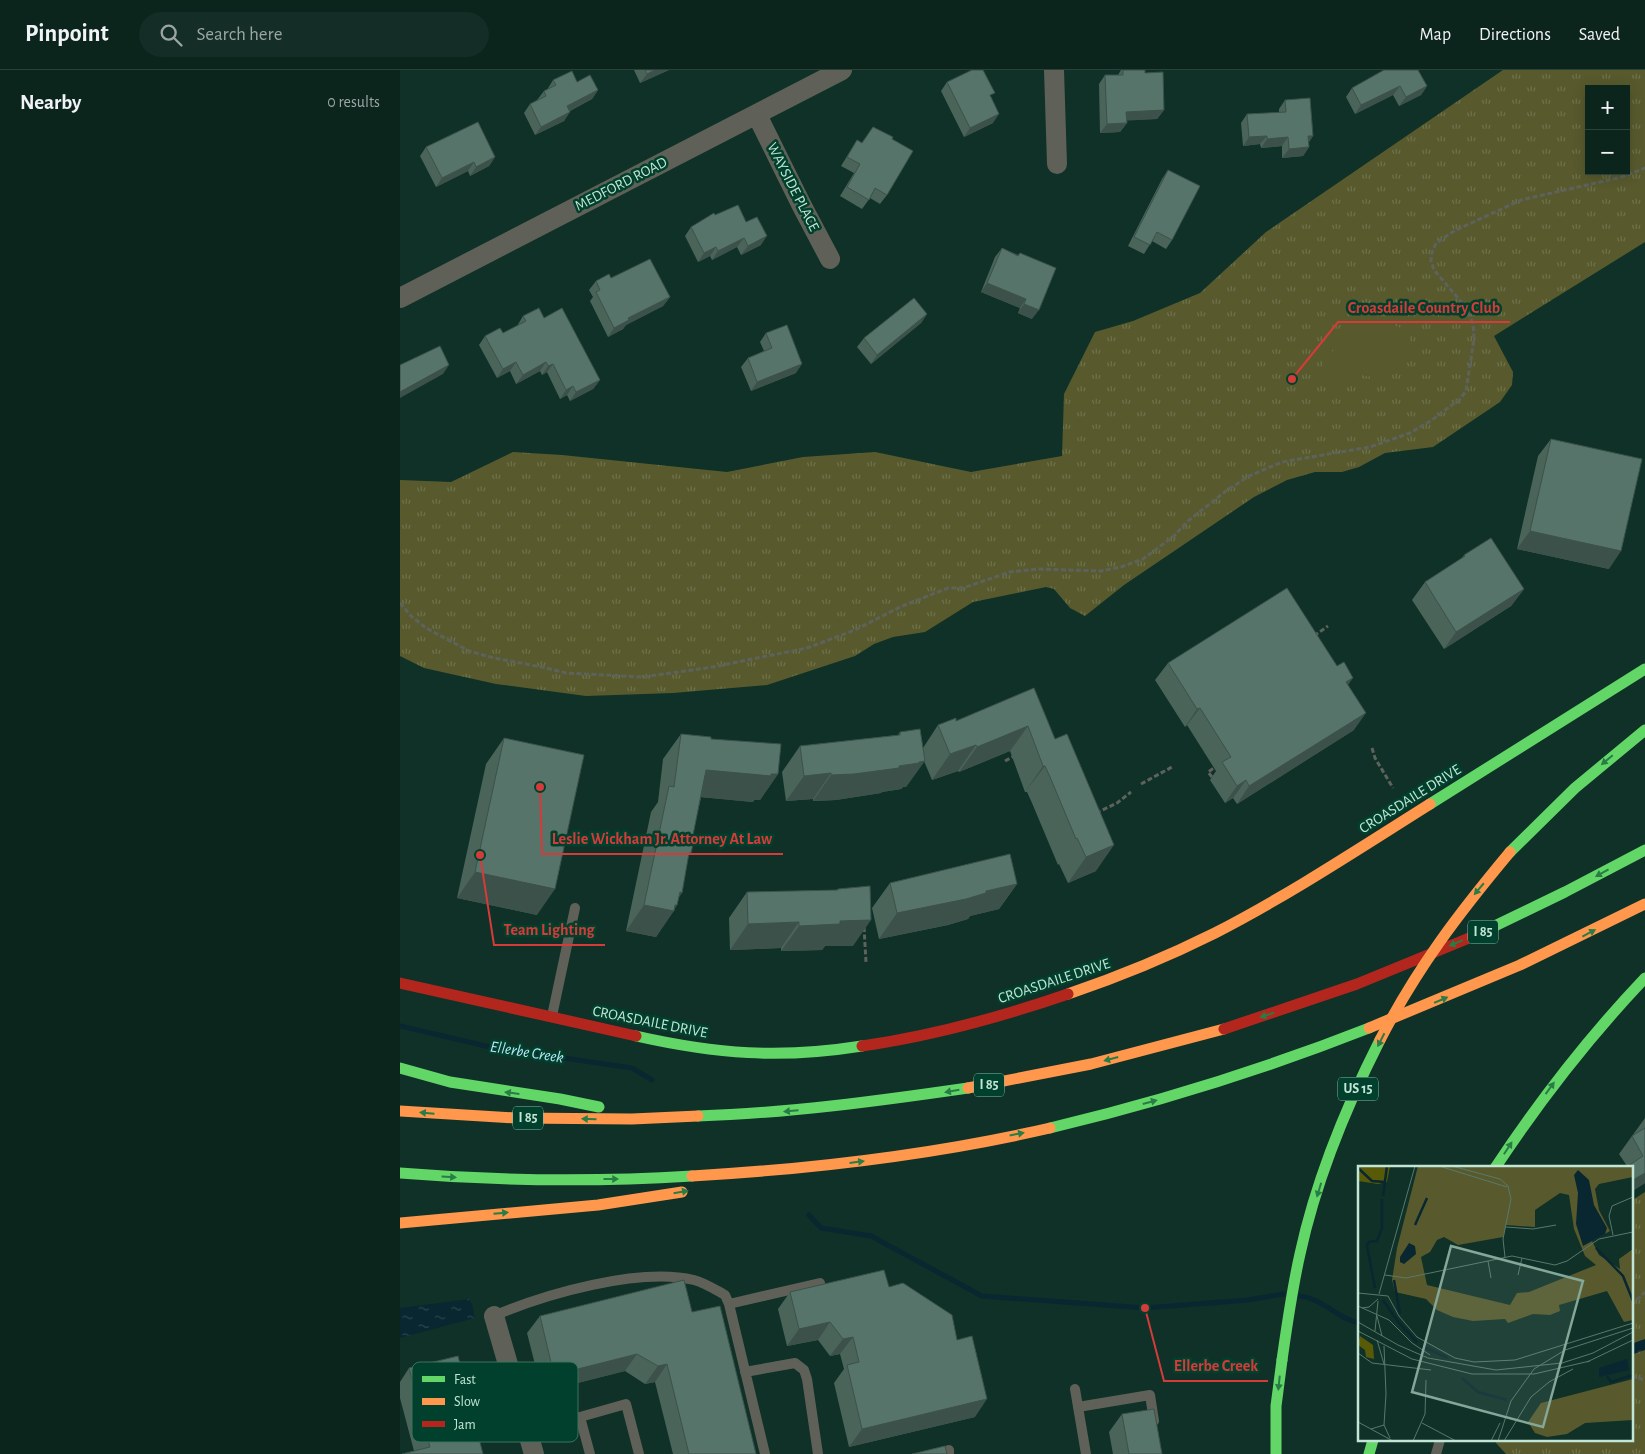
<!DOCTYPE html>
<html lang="en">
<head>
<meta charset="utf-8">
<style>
  :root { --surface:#0b251d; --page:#142d26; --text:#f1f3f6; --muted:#9aa5a4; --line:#2b423b }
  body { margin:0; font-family:"Alegreya Sans",sans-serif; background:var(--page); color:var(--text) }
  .controls { position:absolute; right:15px; top:15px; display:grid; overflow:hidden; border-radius:0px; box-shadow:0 2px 12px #0003 }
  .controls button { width:45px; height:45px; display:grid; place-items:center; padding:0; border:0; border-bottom:1px solid var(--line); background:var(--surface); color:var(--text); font:25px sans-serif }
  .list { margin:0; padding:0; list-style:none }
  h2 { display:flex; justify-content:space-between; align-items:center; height:65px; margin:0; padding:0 20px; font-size:21px }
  h2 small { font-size:16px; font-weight:400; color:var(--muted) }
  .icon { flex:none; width:28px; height:28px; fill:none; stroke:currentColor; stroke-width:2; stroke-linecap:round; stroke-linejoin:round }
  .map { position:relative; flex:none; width:1245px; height:1384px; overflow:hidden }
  header { display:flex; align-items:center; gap:30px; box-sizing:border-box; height:70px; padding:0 25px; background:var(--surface); border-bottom:1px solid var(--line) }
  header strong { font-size:24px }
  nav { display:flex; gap:28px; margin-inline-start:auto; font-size:18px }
  .search { width:350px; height:45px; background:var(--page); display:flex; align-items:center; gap:12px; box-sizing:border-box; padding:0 18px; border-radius:28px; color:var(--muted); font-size:19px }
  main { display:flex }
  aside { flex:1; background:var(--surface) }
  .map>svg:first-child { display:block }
  .grass { fill:url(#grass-tufts); fill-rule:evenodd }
  .park { fill:#585a2d }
  .water { fill:url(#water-ripples) }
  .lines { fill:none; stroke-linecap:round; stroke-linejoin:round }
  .stream { stroke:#092730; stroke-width:5 }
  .path { stroke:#5d635c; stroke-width:3; stroke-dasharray:5 2.5; stroke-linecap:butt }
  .lane { stroke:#5f6159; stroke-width:10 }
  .street { stroke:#5f6159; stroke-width:20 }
  .fast { stroke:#63d668; stroke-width:11 }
  .slow { stroke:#ff974d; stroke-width:11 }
  .jam { stroke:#b3261e; stroke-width:11 }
  .fast-bridge { stroke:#63d668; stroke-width:11 }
  .slow-bridge { stroke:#ff974d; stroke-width:11 }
  .wall { fill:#4a645a }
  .shaded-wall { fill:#3c514a }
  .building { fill:#567469; stroke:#3c514a }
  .oneway { fill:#287c45 }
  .labels { text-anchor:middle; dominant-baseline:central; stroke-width:5; stroke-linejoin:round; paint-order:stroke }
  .shield { fill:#00402d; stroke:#88b4a3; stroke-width:1 }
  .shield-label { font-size:14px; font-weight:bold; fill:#c2e6d5 }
  .street-label { font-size:15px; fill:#c2e6d5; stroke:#00402d }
  .water-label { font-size:16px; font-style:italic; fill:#bbe7fa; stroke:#00402d }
  .inset-river { fill:none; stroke:#092730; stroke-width:2.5 }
  .inset-road { fill:none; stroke:#57796d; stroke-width:1 }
  .view { fill:#83a798; fill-opacity:0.15; stroke:#83a798; stroke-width:2.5 }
  .inset-edge { fill:none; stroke:#c2e6d5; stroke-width:2.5 }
  .key { fill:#00402d; stroke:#3a725f; stroke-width:1 }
  .key-label { font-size:14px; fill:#c2e6d5 }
  .leader { fill:none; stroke:#d43b39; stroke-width:2 }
  .callout-dot { fill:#d43b39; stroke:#00402d; stroke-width:2 }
  .callout-label { font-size:16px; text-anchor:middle; font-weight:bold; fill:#d43b39; stroke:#00402d; stroke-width:5; stroke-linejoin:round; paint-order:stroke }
</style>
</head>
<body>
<header>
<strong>Pinpoint</strong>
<div class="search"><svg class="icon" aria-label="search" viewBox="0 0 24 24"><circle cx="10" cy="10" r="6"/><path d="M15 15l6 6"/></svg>Search here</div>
<nav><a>Map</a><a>Directions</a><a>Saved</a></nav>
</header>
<main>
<aside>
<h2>Nearby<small>0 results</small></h2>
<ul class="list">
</ul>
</aside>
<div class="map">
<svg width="1245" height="1384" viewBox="0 0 1245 1384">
  <defs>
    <pattern id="grass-tufts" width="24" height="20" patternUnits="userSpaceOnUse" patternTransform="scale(1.25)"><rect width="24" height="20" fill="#585a2d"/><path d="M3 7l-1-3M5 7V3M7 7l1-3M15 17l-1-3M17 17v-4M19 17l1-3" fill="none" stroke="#6e724b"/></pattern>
    <pattern id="water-ripples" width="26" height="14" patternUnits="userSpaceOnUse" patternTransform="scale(1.25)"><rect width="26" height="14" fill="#092730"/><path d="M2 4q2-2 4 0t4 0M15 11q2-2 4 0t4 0" fill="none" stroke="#2b464d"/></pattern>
  </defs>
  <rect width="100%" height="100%" fill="#0f3127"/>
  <!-- grass -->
  <path class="grass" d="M1103 0H1245V172L1094 266 1113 302 1112 315 1100 332 1033 377 985 383 959 397 942 402H915L887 410 854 427 724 515 685 546 670 538 654 519 646 517 573 532 525 562 493 567 474 574 455 586 367 615 273 623 186 626 96 614 24 598 0 586V410L51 412 113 382 162 385 327 402 403 387 475 382 571 402 662 386 664 324 695 262 733 251 800 223 866 162ZM1189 19H1226V101H1189Z
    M1245 1122V1384H1106L1096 1373 1097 1370H1231V1131Z"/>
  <!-- park -->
  <path class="park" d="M962 240H969L988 253 1004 259 1009 264 1010 271 1008 279 992 291 980 305 974 307 961 305 943 315 937 314 925 308 922 301V295L927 285 936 279 945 269 951 245Z"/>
  <!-- water -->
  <path class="water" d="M69 1229 72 1234 75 1248 0 1268V1238Z
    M1245 1269V1280L1231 1285V1274Z"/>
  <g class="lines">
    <!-- stream -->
    <path class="stream" d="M0 956 90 977 232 998 252 1010
      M409 1145 421 1158 471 1166 582 1226 745 1238 848 1230 883 1224
      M899 1226C915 1227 926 1237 940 1245 945 1249 952 1251 959 1253"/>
    <!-- path -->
    <path class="path" d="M0 533 11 546 26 558 69 581 94 588 142 597 166 603 243 607 313 597 407 578 455 560 500 537 548 518H563L610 502 638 499 701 501 721 497 743 489 774 466 788 451 826 421 849 406 882 392 970 377 1010 363 1032 350 1060 329 1066 321 1074 269 1073 253 1063 234 1034 200 1031 191V185L1036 173 1054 161 1121 130 1222 107 1245 98
      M914 566 928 556
      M972 678 975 688 993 718
      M605 691 616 685
      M812 707 808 702 814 698
      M741 714 772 697
      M696 743 717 733 731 722
      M464 857 466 892
      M1231 1235 1245 1222
      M1231 1306 1245 1310"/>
    <!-- lane -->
    <path class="lane" d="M152 946 175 838
      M329 1234 420 1213
      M94 1246C145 1224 239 1197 294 1210 305 1213 316 1220 325 1225L329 1234 365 1384
      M345 1302 395 1293 404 1300 407 1309 418 1384
      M675 1319 686 1384
      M678 1337 750 1325 754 1351
      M180 1347 226 1334 239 1384
      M128 1363 180 1347 190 1384
      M533 1384 549 1380V1384
      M1036 1384 1040 1370"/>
    <!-- street -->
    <path class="street" d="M654 0 657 94
      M357 45 402 136 430 189
      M0 228 442 0
      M94 1246 134 1384"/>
    <!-- fast -->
    <path class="fast" d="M1030 734 1245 599
      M1110 782 1175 718 1245 660
      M1074 866 1165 822 1245 780
      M236 966C316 984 380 989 462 976
      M0 998 50 1012 160 1029 199 1037
      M298 1046C389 1043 478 1031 568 1018
      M650 1058C759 1032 865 999 969 958
      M1095 1098C1140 1030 1189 967 1245 908
      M0 1103C97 1111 195 1112 292 1106
      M876 1384V1336L882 1290
      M969 1384 973 1370"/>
    <!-- slow -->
    <path class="slow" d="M668 924C718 907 767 887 815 863 889 825 960 778 1030 734
      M969 958 1120 895 1245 834
      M568 1018 691 994 824 959
      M0 1041 116 1048 232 1049 298 1046
      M292 1106C412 1099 533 1085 650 1058
      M0 1153 198 1135 282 1122"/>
    <!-- jam -->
    <path class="jam" d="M0 913 236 966
      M824 959 957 914 1074 866
      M462 976C532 966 601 947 668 924"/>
    <!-- fast-bridge -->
    <path class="fast-bridge" d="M882 1290C887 1255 892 1219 900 1184 916 1110 946 1037 980 970"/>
    <!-- slow-bridge -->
    <path class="slow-bridge" d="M980 970C1017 898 1059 843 1110 782"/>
  </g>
  <!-- wall -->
  <path class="wall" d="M234 0H269L240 13Z
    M721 0H745V3L764 40 757 49 727 50V53L720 62 700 63 699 14 705 5H718Z
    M984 0 1027 16 1021 25 999 36 993 25 955 44 946 27 952 18Z
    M153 10 177 12 198 20 192 29 170 41 164 51 135 65 124 43 130 34 137 30 144 21 147 20Z
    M547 12 592 28 593 53 564 67 541 21Z
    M885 30 913 66 909 72V77L903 86 882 88V76L861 78 860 74 843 76 841 53 847 44 879 43V39Z
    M473 57 492 69 487 125 480 134 470 128 462 139 440 126 454 103 441 96 457 70 462 73Z
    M26 77 95 87 89 96 70 106 68 101 36 117 20 86Z
    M768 100 772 170 766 179 752 171 744 184 728 176 762 109Z
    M315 145 346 152 361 175 341 185 337 177 312 190 310 186 298 192 285 166 291 157Z
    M602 178 618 185 620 183 632 249 618 243 620 238 581 222 595 187Z
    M211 208 270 227 263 236 226 255 223 259 208 267 190 231 193 227 189 220 196 211Z
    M527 244 521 253 471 294 457 277 464 268Z
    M123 246 144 248 200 310 193 319 170 331 167 325 160 329 147 302 142 305 140 301 116 314 110 301 97 308 79 275 85 266 103 263 117 256Z
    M366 263 396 303 351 321 341 297 348 288 364 281 360 272Z
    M1151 369 1209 499 1117 479 1138 386Z
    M1064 485 1124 519 1111 536 1044 579 1012 530 1025 512 1062 488Z
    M768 593 948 615 954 660 837 734 833 728 825 733 810 710 816 701 787 655 785 657 755 610Z
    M634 618 696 801 668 813 659 794 658 795 632 733 627 722H625L610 681 559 702 558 701 532 710 524 691 506 717H503L501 719 482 722 481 723 436 730 413 731V729L386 731 382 702 400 676 498 665 500 662 523 678 538 655 556 651Z
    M281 664 311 669 378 704 360 730H354L353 732 301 727 277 835 256 867 226 861 251 742 258 732 263 689Z
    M104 668 137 845 57 828 86 694Z
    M490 813 617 814 599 839 570 846 568 849 548 855 479 869 472 838Z
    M438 819 453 876H425L422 880 381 881V878L330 880 329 848 347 822 436 820Z
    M1245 1048V1113L1231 1122V1098L1227 1096 1219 1084Z
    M489 1217 575 1347 449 1377 434 1313 444 1299 440 1284 430 1286 418 1270 387 1276 378 1239 390 1222Z
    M292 1242 356 1384H273L255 1312 245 1314 225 1301 142 1322 127 1263 140 1246Z
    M9 1298 83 1384 14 1381 0 1328V1312Z
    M722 1344 762 1384H713L709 1362Z"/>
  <!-- shaded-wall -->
  <path class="shaded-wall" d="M255 0H269L240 13 247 4Z
    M1000 16 993 25 955 44 961 35Z
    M1027 16 1021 25 999 36 1006 27Z
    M198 20 192 29 161 45 167 36Z
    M764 40 757 49 720 51 726 42Z
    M170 42 164 51 135 65 141 57Z
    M599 44 593 53 564 67 570 58Z
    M727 53 720 62 700 63 707 54Z
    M867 66 860 74 843 76 849 67Z
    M908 66H913L906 75Z
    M888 67 882 76 861 78 867 69Z
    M909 77 903 86 882 88 889 79Z
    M95 87 89 96 70 106 76 97Z
    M74 92 68 101 36 117 42 108Z
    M367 166 361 175 341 185 348 176Z
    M344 168 337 177 312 190 318 181Z
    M316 177 310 186 298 192 304 183Z
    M587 213 626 229 620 238 581 222Z
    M270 227 263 236 226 255 223 259 208 267 214 258 228 248Z
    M624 234 639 240 632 249 618 243Z
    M527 244 521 253 471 294 477 285Z
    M116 292 110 301 97 308 103 299Z
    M146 292 140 301 116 314 123 305Z
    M153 294 147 302 142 305 148 296Z
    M402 294 396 303 351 321 357 312Z
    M49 295 43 304 0 328V322Z
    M200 310 193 319 170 331 176 322Z
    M173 316 167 325 160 329 166 320Z
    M1130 461 1221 481 1209 499 1117 479Z
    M1124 519 1111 536 1044 579 1056 562Z
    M953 608 941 625 946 612Z
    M800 638 787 655 785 657 797 639Z
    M966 643 954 660 837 734 849 716Z
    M628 656 610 681 559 702 577 677Z
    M576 675 558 701 532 710 550 684Z
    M525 691 506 717H503L501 719 482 722 481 723 436 730 413 731 431 705 499 696Z
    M643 696H645L625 722Z
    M306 700 371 704H378L360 730H354L353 732 288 726Z
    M431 703 413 729 386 731 404 706Z
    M846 710 833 728 825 733 837 716Z
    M714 775 696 801 668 813 686 787Z
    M75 802 155 819 137 845 57 828Z
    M617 814 599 839 570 846 568 849 548 855 479 869 497 843Z
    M280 822 282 823 270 840 275 835H277L273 841H274L256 867 226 861 244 835Z
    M471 850 453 876H425L422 880 381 881 399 856 440 851Z
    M399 852 381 878 330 880 348 854Z
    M1245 1103V1113L1231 1122V1111Z
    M430 1252 418 1270 387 1276 399 1259Z
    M453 1267 440 1284 430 1286 443 1269Z
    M237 1284 225 1301 142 1322 154 1305Z
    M267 1294 255 1312 245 1314 258 1296Z
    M587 1329 575 1347 449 1377 462 1359Z"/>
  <!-- building -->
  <path class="building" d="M245 0H255L247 4Z
    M572 0H583L595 23 590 25 599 44 570 58 547 12Z
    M723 0H745V3L763 2 764 40 726 42 727 53 707 54 705 5H723Z
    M984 0H1018L1027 16 1006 27 1000 16 961 35 952 18Z
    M172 1 177 12 190 5 198 20 167 36 170 42 141 57 130 34 146 26 144 21 156 15 153 10Z
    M910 28 913 66H908L909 77 889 79 888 67 867 69V66L849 67 847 44 886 42 885 30Z
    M78 52 95 87 76 97 74 92 42 108 26 77Z
    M473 57 493 67 492 69 513 81 487 125 475 118 469 130 447 117 460 94 447 87 457 70 462 73Z
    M768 100 800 116 772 170 757 162 750 175 734 167Z
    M338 135 346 152 357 147 367 166 348 176 344 168 318 181 316 177 304 183 291 157 314 143 315 145Z
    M602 178 618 186 620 183 656 198 639 240 624 234 626 229 587 213Z
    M250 189 270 227 228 248 229 250 214 258 196 222 200 220 196 211 209 204 211 208Z
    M514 228 527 244 477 285 464 268Z
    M139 238 144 248 162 238 200 310 176 322 173 316 166 320 153 294 148 296 146 292 123 305 116 292 103 299 85 266 100 258 103 263 126 251 123 246Z
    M387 255 402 294 357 312 348 288 372 278 366 263Z
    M40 276 49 295 0 322V295Z
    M1151 369 1242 389 1221 481 1130 461Z
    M1091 468 1124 519 1056 562 1025 512 1065 486 1064 485Z
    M887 518 937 596 944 592 953 608 946 612 966 643 849 716 846 710 837 716 822 692 831 687 800 638 797 639 768 593Z
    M634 618 655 669 667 664 714 775 686 787 677 768 676 769 650 707 645 696H643L628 656 577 677 576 675 550 684 538 655 556 648V651Z
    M520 659 525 691 519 692V693L499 696V698L454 704 431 705V703L404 706 400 676 500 665V662Z
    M281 664 311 667V669L381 674 378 704H371V706L306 700 292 770H294L291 783H289L282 823 280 822 277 835H275L274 841 244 835 269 716 274 717Z
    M104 668 184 685 155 819 75 802Z
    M610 784 617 814 586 821V823L566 829 497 843 490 813Z
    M470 816 471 850 440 851V854L399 856V852L348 854 347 822 438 820V819Z
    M1245 1058V1103L1231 1111 1233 1113 1231 1114V1098H1225L1243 1086 1232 1066Z
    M484 1200 489 1217 503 1213 552 1245 557 1270 572 1266 587 1329 462 1359 447 1295 459 1292 453 1267 443 1269 430 1252 399 1259 390 1222Z
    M284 1210 292 1242 320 1236 356 1384H289L267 1294 258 1296 237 1284 154 1305 140 1246Z
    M58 1286 83 1384H2L30 1377 9 1298Z
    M754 1339 762 1384H729L722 1344Z
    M545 1376 547 1384H512Z"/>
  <!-- one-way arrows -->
  <defs><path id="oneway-solid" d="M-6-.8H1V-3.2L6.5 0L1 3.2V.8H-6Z" transform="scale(1.25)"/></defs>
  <g class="oneway">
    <use href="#oneway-solid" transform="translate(1207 690) rotate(140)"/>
    <use href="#oneway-solid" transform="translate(1202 803) rotate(151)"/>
    <use href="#oneway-solid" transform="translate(1079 819) rotate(130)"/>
    <use href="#oneway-solid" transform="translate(1189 863) rotate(-28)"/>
    <use href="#oneway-solid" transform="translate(1056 873) rotate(157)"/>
    <use href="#oneway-solid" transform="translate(1041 930) rotate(-23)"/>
    <use href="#oneway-solid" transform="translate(867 945) rotate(162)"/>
    <use href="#oneway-solid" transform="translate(981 970) rotate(117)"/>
    <use href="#oneway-solid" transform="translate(711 989) rotate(165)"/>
    <use href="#oneway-solid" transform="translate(1150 1018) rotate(-54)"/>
    <use href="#oneway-solid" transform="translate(552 1021) rotate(170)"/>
    <use href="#oneway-solid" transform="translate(112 1023) rotate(-173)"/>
    <use href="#oneway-solid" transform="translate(750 1032) rotate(-15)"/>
    <use href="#oneway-solid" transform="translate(391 1041) rotate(175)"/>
    <use href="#oneway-solid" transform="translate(27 1043) rotate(-175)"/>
    <use href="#oneway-solid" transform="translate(189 1049) rotate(-179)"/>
    <use href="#oneway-solid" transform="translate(617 1064) rotate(-11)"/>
    <use href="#oneway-solid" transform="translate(1108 1078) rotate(-57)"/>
    <use href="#oneway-solid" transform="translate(457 1092) rotate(-7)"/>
    <use href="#oneway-solid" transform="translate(49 1107) rotate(4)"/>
    <use href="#oneway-solid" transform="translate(211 1109)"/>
    <use href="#oneway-solid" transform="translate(919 1120) rotate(107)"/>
    <use href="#oneway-solid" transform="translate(281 1122) rotate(-10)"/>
    <use href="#oneway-solid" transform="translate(101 1143) rotate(-5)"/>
    <use href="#oneway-solid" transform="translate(879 1313) rotate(96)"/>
  </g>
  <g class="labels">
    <!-- shield labels -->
    <g class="shield">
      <rect x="1068" y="850.5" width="30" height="23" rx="4"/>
      <rect x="574" y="1003.5" width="30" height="23" rx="4"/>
      <rect x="938" y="1007.5" width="40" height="23" rx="4"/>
      <rect x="113" y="1036.5" width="30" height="23" rx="4"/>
    </g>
    <g class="shield-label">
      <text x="1083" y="862">I 85</text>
      <text x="589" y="1015">I 85</text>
      <text x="958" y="1019">US 15</text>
      <text x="128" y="1048">I 85</text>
    </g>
    <!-- street labels -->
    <g class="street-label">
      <text transform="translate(221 114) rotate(-27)">MEDFORD ROAD</text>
      <text transform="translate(393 117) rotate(63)">WAYSIDE PLACE</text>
      <text transform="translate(1010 729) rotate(-32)">CROASDAILE DRIVE</text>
      <text transform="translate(654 911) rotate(-18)">CROASDAILE DRIVE</text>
      <text transform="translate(250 952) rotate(11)">CROASDAILE DRIVE</text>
    </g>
    <!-- water labels -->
    <g class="water-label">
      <text transform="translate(127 982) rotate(9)">Ellerbe Creek</text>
    </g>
  </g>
  <!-- overview -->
  <g transform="translate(958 1096)">
    <rect width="275" height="275" fill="#0f3127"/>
    <path d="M60 0H275V11L241 18 237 23 241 44 252 65 234 75 241 89 262 103 261 93 275 83V154L266 156 249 125 201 139 202 145 192 149 175 148 150 157 147 153 115 155 95 151 79 144 68 133 37 126 34 114 39 82ZM202 27 211 29 216 63 227 90 238 99 171 126 159 127 152 139 69 119 63 91 72 86 79 74 86 71 100 79 145 71 148 59 177 61V44ZM275 213V254L227 257 209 268 189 271 177 267 170 256 183 237Z" fill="#585a2d" fill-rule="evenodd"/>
    <path d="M0 0H32L29 16 20 18 0 15ZM2 170 15 179 16 193 8 191 7 184 0 179Z" fill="#595a07"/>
    <path d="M220 4 231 14 236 39 249 62 247 68 225 80 218 58 220 27 216 9ZM51 77 57 80 58 88 46 98 42 96V91ZM269 193 271 204 241 211V202Z" fill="#092730"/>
    <path class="inset-river" d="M0 2 14 15 27 16M25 30 29 0M57 59 69 32M238 82 265 110 275 135M36 114 42 148M17 122 9 80 11 76 19 75 24 62V33M25 134 41 157 59 176M64 180 90 192M249 210 253 216 275 209M104 212 120 226 149 234"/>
    <path class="inset-road" d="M81 0 149 21M94 0 142 13 150 20 153 33 145 73 147 91M148 61 175 63 198 59M255 69 251 50 254 40 275 31M130 95 133 112M27 109 48 112 154 90 197 99 209 95 241 73 275 66M160 109 164 92M0 127 30 130 41 150 59 171 97 192 116 196 157 194 275 157M21 128 57 0M0 140 31 154 54 177 72 189M4 142 11 141 20 133M19 150 24 170M0 156 40 179 70 192 138 204 204 197 235 187 275 166M0 165 54 193 114 208H176L232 195M17 165 20 135M19 174 26 198M26 180 28 228 26 259M0 187 14 197 73 204M229 196 275 174M0 256 35 275M64 257 98 275M13 263 26 259 32 272M55 275 67 248 68 214M133 275 142 257M140 275 153 235 176 203 207 184 275 162M146 275 173 231 191 216 215 203M225 275H257"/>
    <path class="view" d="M93 80 225 115 185 261 54 226Z"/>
    <rect width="275" height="275" class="inset-edge"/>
  </g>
  <!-- legend -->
  <rect x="12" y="1292" width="166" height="80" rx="8" class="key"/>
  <rect x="22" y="1306" width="23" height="6" fill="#63d668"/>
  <rect x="22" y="1328" width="23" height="7" fill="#ff974d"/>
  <rect x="22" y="1351" width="23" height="6" fill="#b3261e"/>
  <g class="key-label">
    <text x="54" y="1314">Fast</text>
    <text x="54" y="1336">Slow</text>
    <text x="54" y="1359">Jam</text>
  </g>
  <!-- callouts -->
  <path class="leader" d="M892 309L938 252H1110M140 717L142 784H383M80 785L94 875H205M745 1238L764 1311H868"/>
  <g class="callout-dot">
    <circle cx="892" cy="309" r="5"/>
    <circle cx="140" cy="717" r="5"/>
    <circle cx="80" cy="785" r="5"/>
    <circle cx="745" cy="1238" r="5"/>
  </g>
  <g class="callout-label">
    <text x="1024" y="243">Croasdaile Country Club</text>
    <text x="262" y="774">Leslie Wickham Jr. Attorney At Law</text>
    <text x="149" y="865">Team Lighting</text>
    <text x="816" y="1301">Ellerbe Creek</text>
  </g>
</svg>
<div class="controls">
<button>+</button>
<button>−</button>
</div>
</div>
</main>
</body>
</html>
